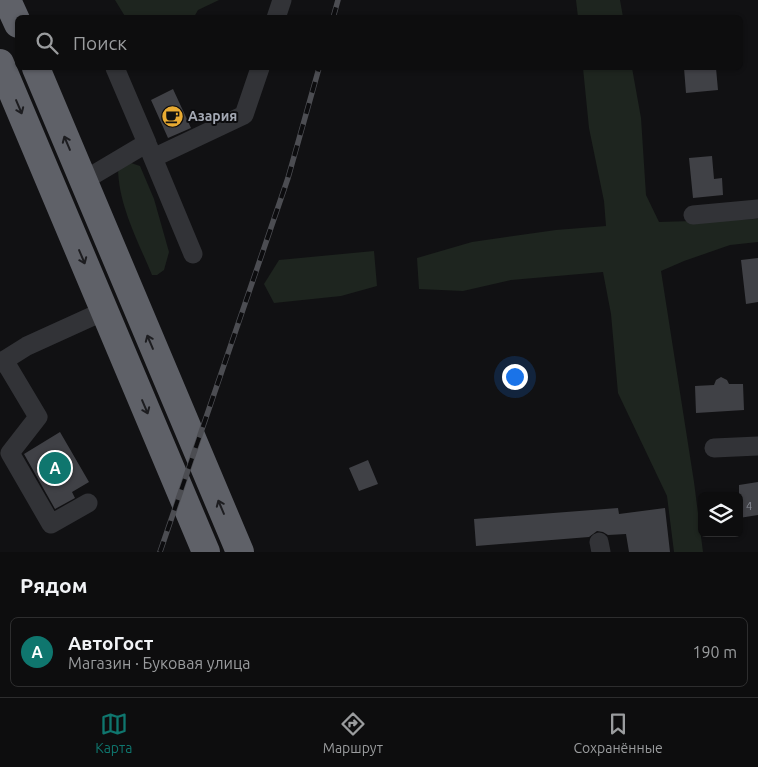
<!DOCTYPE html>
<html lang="ru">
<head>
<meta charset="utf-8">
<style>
  :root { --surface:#0d0d0e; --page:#161617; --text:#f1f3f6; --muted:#9a9c9e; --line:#2d2d2e; --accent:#0f766e }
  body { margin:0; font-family:Ubuntu,sans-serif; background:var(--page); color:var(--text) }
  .controls { position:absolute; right:15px; bottom:15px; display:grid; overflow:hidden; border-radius:8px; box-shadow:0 1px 4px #0004 }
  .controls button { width:45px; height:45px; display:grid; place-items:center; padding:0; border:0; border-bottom:1px solid var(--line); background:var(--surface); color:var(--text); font:25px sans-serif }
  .you { position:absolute; left:514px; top:376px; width:18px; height:18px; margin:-12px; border:4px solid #fff; border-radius:50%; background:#1a73e8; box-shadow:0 0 0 8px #1a73e833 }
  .badge { display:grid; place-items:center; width:32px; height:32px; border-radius:50%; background:var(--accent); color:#fff; font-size:16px; font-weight:700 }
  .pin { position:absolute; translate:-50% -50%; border:2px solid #fff; box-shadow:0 1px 5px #0006 }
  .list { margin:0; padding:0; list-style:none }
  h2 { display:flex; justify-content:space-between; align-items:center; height:65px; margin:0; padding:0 20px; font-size:21px }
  h2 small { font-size:16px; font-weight:400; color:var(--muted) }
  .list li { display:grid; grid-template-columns:32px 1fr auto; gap:15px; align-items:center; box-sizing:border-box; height:70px; margin:0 10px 10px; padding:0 10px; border:1px solid var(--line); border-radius:8px }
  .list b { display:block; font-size:19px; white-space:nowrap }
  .list p { margin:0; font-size:16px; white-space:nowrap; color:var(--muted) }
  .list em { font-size:16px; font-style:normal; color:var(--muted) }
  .icon { flex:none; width:28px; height:28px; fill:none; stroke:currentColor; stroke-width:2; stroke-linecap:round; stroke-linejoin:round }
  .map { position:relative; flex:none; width:758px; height:552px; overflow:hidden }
  .search { position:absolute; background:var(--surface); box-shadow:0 1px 4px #0004; left:15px; right:15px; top:15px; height:55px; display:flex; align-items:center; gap:12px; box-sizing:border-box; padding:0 18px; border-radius:8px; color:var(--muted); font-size:19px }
  .sheet { height:145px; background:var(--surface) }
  nav { display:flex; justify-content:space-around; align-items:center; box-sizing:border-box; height:70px; border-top:1px solid var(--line); background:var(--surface); font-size:14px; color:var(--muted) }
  nav a { display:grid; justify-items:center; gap:2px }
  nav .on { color:var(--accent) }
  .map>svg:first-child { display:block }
  .green { fill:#1e251f }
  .building { fill:#404146 }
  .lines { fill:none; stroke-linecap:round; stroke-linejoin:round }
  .minor { stroke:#323337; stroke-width:19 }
  .highway { stroke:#5f6168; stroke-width:28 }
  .rail-casing { stroke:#4c4d52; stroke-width:5.5 }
  .rail { stroke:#0c0c0e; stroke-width:4; stroke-dasharray:11; stroke-linecap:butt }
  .oneway { stroke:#1d1d20 }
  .labels { text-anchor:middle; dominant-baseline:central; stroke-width:4; stroke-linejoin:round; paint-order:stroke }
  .number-label { font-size:11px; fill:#8a8e98 }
  .poi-label { font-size:14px; font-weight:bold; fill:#a3a8b3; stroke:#0c0c0e; text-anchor:start }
</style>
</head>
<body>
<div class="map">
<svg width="758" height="552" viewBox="0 0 758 552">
  <rect width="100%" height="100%" fill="#111113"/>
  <!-- green -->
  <path class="green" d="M115 0H219L198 10 194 17 126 18Z
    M576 0H620L623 17H578Z
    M583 68H632L641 118 646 195 659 222 758 219V242L730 245 684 261 661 271 694 482 703 552H674L667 496 618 393 611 314 603 272 511 280 463 291 419 289 417 258 472 242 556 230 606 226 604 201 589 128Z
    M125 161 140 166 154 199 169 252 164 270 157 275H152C138 241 118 204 118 167Z
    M374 251 377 286 341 296 274 303 264 284 279 260Z"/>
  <!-- building -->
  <path class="building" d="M684 68H716L718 90 686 93Z
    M173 89 191 128 168 138 151 100Z
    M712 156 714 179 722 178 723 195 693 198 689 158Z
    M758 258V302L746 304 741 260Z
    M721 377 727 380 729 384H743L744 410 696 413 695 386 714 385 716 380Z
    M60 432 89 482 72 492 75 498 55 509 24 454Z
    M368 460 378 484 359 491 349 468Z
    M758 482V515L739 518V485Z
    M618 508 619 514 665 508 670 552H629L626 534 608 535 603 532 597 531 589 537 476 546 474 519Z"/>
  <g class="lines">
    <!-- minor -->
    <path class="minor" d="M276 18 282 0
      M148 146 193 254
      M153 158 244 115 260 68
      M83 181 147 143 115 68
      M693 215 758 209
      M4 360 38 417 10 453 51 524 88 503
      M0 363 27 346 104 311
      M714 448 758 446
      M599 542 601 552"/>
    <!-- highway -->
    <path class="highway" d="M7 0 18 24
      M0 63 206 552
      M36 68 240 552"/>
    <defs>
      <path id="rail" d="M333 18 338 0
        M160 552 288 178 319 68"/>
    </defs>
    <!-- rail casing -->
    <use href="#rail" class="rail-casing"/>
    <!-- rail -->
    <use href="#rail" class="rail"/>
  </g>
  <!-- one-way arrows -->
  <defs><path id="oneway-shaft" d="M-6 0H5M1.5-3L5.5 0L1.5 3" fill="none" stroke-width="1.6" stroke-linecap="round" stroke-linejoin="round" transform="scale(1.25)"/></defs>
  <g class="oneway">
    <use href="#oneway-shaft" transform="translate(19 107) rotate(67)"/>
    <use href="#oneway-shaft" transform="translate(67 143) rotate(-113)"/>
    <use href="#oneway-shaft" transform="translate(82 257) rotate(67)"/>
    <use href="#oneway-shaft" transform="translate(150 342) rotate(-113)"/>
    <use href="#oneway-shaft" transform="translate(145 407) rotate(67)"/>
    <use href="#oneway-shaft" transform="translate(221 507) rotate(-113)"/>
  </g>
  <!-- icons -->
  <defs>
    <symbol id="cafe-disc" viewBox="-11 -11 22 22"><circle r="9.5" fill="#e9ab33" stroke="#0c0c0e"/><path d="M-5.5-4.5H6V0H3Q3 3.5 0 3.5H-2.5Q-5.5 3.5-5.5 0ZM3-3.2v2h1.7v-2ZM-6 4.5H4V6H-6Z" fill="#111"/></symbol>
  </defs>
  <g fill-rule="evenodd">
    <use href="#cafe-disc" x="160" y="104" width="25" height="25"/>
  </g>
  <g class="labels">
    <!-- number labels -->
    <g class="number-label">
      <text x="749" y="506">4</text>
    </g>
    <!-- poi labels -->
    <g class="poi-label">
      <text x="188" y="116">Азария</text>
    </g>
  </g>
</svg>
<div class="controls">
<button><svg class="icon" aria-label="layers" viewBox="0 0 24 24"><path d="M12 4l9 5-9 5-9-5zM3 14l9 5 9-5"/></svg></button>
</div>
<div class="you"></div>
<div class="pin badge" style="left:55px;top:468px">A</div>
<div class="search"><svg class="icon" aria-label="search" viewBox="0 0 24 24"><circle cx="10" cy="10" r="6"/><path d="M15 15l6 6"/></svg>Поиск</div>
</div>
<section class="sheet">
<h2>Рядом<small></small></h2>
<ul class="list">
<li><span class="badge">A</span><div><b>АвтоГост</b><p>Магазин · Буковая улица</p></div><em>190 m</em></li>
</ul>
</section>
<nav>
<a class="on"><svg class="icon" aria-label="map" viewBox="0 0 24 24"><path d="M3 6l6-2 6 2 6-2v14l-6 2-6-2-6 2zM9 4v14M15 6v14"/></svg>Карта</a>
<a><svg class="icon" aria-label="directions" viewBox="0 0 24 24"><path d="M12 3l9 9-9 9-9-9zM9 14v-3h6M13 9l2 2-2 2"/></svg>Маршрут</a>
<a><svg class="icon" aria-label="saved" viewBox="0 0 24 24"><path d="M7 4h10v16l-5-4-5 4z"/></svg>Сохранённые</a>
</nav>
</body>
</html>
